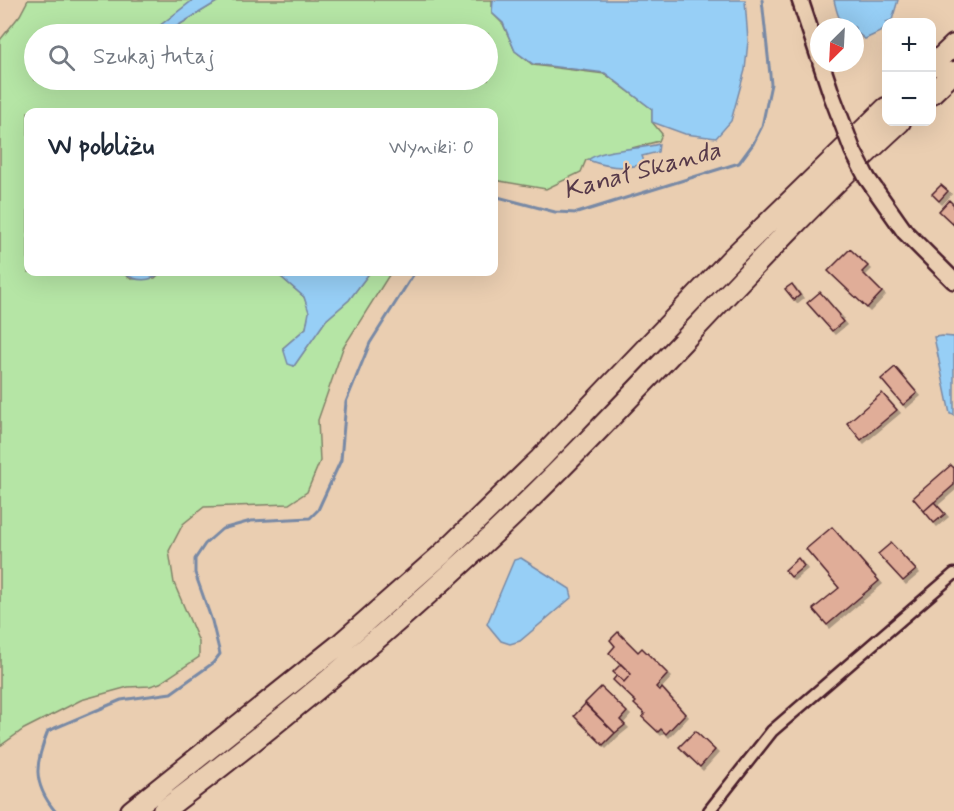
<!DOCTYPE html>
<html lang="pl">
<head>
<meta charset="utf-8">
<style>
  :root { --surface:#fff; --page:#f2f2f3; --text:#1f2937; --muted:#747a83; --line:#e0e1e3 }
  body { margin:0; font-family:Mynerve,sans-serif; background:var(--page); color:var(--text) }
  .controls { position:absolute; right:18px; top:18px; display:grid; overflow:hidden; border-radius:12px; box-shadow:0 6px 24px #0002 }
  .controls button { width:54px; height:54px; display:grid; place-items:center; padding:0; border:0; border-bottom:2px solid var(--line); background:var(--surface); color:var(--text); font:30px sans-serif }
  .compass { position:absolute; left:810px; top:18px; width:54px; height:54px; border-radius:50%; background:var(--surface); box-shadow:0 6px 24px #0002; rotate:204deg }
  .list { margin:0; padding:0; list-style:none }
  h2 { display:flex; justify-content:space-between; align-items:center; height:78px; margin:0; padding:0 24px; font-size:26px }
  h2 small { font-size:20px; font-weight:400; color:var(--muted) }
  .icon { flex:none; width:33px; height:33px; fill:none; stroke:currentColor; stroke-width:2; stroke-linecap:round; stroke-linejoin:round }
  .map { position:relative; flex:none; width:954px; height:811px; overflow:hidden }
  .search { position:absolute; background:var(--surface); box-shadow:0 6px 24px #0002; left:24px; top:24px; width:474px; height:66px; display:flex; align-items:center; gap:15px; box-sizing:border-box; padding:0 21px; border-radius:33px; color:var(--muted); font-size:22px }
  .panel { position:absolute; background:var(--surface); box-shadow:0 6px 24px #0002; left:24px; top:108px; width:474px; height:168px; border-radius:12px }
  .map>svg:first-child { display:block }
  .green { fill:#b5e5a5; stroke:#808268; stroke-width:1.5 }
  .water { fill:#97cff6; stroke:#7889a5; stroke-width:1.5 }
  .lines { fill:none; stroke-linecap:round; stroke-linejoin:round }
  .stream { stroke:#7889a5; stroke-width:3 }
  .building { fill:#e0ad98; stroke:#4a1f2b; stroke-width:1.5; filter:url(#shadow) }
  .street-casing { stroke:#4a1f2b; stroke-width:15 }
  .secondary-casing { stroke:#4a1f2b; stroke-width:20 }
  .highway-casing { stroke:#4a1f2b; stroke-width:24 }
  .street { stroke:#eaceb1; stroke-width:10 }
  .secondary { stroke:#eaceb1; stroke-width:15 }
  .highway { stroke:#eaceb1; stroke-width:20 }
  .secondary-bridge-casing { stroke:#4a1f2b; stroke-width:20; stroke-linecap:butt }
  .secondary-bridge { stroke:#eaceb1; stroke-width:15 }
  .labels { text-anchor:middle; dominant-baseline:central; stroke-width:4.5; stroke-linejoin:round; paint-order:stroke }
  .water-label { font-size:26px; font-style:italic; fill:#563949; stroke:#eaceb1 }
</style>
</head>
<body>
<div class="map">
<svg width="954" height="811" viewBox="0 0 954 811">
  <defs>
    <filter id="shadow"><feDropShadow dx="3" dy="3" stdDeviation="0" flood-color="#0004"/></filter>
  </defs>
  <rect width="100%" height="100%" fill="#eaceb1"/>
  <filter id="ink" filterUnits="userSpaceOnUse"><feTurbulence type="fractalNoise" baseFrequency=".0167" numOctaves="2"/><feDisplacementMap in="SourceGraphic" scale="12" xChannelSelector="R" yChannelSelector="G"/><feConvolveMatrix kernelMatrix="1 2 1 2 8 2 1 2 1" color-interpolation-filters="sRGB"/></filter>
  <g filter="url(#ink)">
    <!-- green -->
    <path class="green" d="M28 0H193L149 34H34V80H488V34H164L220 0H492V13L503 24 515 51 533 65 605 74 652 109V122L662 134 659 141 586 160 581 172 546 189 494 180V112H28V272H121L131 279 155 278 161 272H281L280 276 304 297 310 312 306 328 283 348 294 366 326 320 349 300 370 272H391L343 348 318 420 320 461 307 492 289 504 204 507 183 524 169 551 174 583 199 642V657L160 683 150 686 128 687 81 700 24 729 0 746V40L20 15Z"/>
    <!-- water -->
    <path class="water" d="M193 0H220L164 34H149Z
      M493 0H745L748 41 745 70 731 121 716 138 685 134 652 122V109L605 73 533 64 515 51 503 23 492 13Z
      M834 0H898L892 20 886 22V26L880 32 865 39 855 31V27C839 27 837 13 834 0Z
      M659 144 658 152 642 156 645 164C626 169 606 167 588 160 602 148 639 150 659 144Z
      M121 272H161C149 284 135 281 121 272Z
      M281 272H370L349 300 326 320 294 366 288 364 283 348 306 328 309 312 304 297 280 276Z
      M942 336 954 337V415L950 414 934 337Z
      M521 558 570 589 572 597 520 641 510 644 501 641 487 624 514 560Z"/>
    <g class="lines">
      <!-- stream -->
      <path class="stream" d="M494 196 555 212 577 213 739 163 753 144 762 126 771 84 762 0
        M55 811C32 783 35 763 48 731L121 700 171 693 213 663 220 654 212 621 195 573V559L205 544 222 529 251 521 310 518 318 510 341 460 346 402 370 343 415 272"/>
    </g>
    <!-- building -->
    <path class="building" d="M941 185 948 191 939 201 932 194Z
      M949 200 954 205V225L939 211Z
      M850 249 868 266 862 272 882 292 867 308 828 271Z
      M792 284 800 295 794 300 785 289Z
      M820 292 840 315 839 317 843 322 832 331 807 303Z
      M895 367 917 393 903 405 881 379Z
      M882 393 897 410 861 440 847 423Z
      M951 465 954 468V485L924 511 913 498Z
      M934 502 945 514 934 523 924 511Z
      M832 527 879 581 827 625 813 609 839 588 806 549Z
      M891 543 916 570 903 581 878 554Z
      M798 558 804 566 791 577 785 570Z
      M618 632 638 652 642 648 668 674 656 687 660 691 662 688 685 714 666 734 661 729 658 732 642 717 645 714 634 704 636 702 613 680 617 675 624 682 631 674 609 653 615 646 610 640Z
      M621 664 631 674 624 682 613 672Z
      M601 687 627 712 620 720 625 725 615 733 585 703Z
      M585 704 615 733 603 745 574 716Z
      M695 731 715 750 700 767 679 747Z"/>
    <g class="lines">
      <defs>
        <path id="street" d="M709 811 772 731 954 574"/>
        <path id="secondary" d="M800 0 819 57
          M821 63 832 96
          M867 178 905 232 954 281"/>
        <path id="highway" d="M932 66 954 45
          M932 93 954 72
          M131 811 339 645 441 555 540 459 733 257 886 108
          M163 811C291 714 415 611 530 499 656 376 770 241 900 122"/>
      </defs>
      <!-- street casing -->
      <use href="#street" class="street-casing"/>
      <!-- secondary casing -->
      <use href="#secondary" class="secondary-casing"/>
      <!-- highway casing -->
      <use href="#highway" class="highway-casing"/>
      <!-- street -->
      <use href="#street" class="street"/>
      <!-- secondary -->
      <use href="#secondary" class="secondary"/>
      <!-- highway -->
      <use href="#highway" class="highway"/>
      <defs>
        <path id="secondary-bridge" d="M832 96 853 151 867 178"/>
      </defs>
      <!-- secondary-bridge casing -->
      <use href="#secondary-bridge" class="secondary-bridge-casing"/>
      <!-- secondary-bridge -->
      <use href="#secondary-bridge" class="secondary-bridge"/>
    </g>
  </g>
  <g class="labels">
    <!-- water labels -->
    <g class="water-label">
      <text transform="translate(642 171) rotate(-15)">Kanał Skanda</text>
    </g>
  </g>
</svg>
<div class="controls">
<button>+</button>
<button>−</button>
</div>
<svg class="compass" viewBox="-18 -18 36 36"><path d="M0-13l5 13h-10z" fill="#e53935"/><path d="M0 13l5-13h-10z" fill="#747a83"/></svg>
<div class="search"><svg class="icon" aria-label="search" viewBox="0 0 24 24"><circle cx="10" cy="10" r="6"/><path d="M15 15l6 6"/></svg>Szukaj tutaj</div>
<section class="panel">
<h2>W pobliżu<small>Wyniki: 0</small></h2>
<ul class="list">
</ul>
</section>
</div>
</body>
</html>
